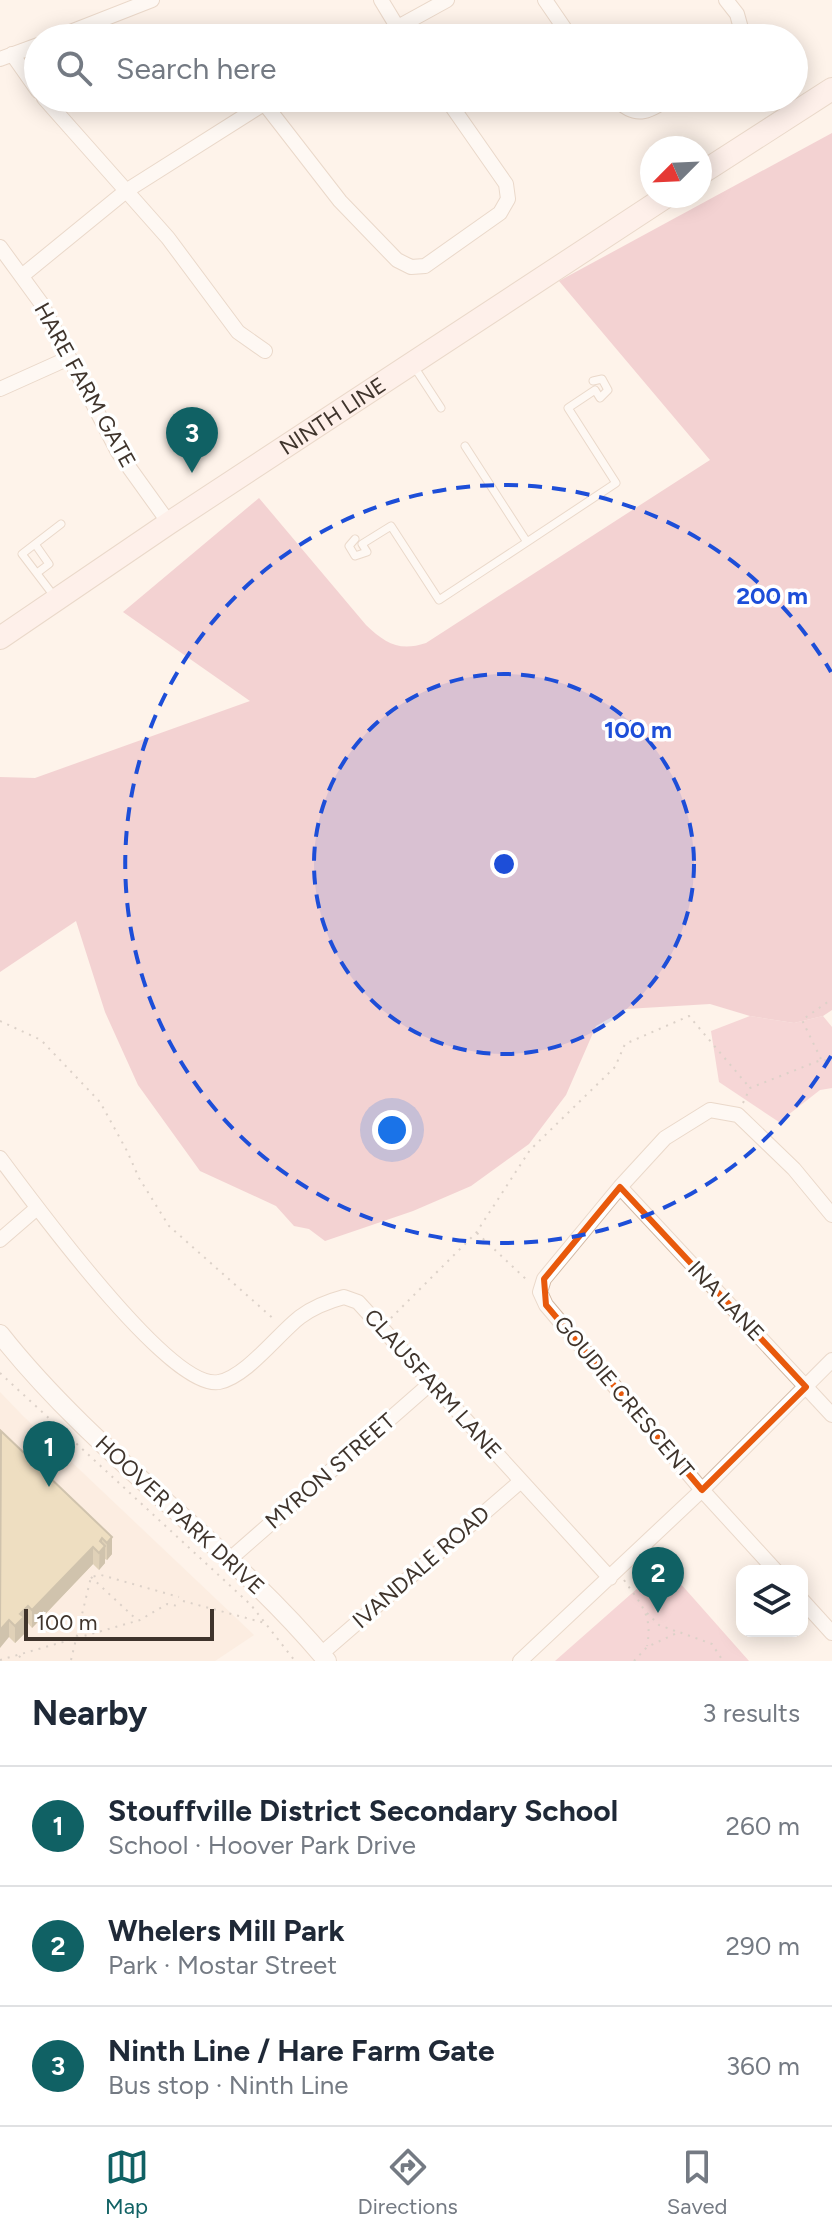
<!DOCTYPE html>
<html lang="en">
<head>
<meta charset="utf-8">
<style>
  :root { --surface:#fff; --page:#f6f6f7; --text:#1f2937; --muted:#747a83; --line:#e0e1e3; --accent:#106164 }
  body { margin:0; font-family:Figtree,sans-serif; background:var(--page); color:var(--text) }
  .controls { position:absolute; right:24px; bottom:24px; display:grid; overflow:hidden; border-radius:16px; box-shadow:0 4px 20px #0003 }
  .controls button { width:72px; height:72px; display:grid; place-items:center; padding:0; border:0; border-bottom:2px solid var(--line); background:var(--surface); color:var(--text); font:40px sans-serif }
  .compass { position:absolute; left:640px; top:136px; width:72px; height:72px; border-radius:50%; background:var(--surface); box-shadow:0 4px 20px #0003; rotate:246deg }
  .scale { position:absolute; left:24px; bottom:20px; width:190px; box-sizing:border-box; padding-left:8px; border:4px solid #3f342c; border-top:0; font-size:22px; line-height:28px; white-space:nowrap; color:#3f342c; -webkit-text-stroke:6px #fff; paint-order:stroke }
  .you { position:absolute; left:392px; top:1130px; width:28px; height:28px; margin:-20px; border:6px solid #fff; border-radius:50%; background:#1a73e8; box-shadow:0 0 0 12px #1a73e833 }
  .badge { display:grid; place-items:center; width:52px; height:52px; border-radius:50%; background:var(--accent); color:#fff; font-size:26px; font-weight:700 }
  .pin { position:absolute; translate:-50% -66px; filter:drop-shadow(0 2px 4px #0008) }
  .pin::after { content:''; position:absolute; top:42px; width:28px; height:24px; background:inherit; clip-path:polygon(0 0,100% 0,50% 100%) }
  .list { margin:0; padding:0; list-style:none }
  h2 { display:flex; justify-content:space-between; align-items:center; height:104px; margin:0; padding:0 32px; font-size:34px }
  h2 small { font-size:26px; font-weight:400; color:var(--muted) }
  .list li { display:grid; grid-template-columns:52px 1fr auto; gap:24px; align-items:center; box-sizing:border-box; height:120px; padding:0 32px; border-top:2px solid var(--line) }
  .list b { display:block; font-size:30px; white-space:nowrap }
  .list p { margin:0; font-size:26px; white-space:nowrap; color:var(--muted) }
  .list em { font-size:26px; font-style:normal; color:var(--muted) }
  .icon { flex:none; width:44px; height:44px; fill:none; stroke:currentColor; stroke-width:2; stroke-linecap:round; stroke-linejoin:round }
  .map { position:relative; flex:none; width:832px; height:1661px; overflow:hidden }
  .search { position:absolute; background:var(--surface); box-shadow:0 4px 20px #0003; left:24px; right:24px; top:24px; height:88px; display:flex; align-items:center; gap:20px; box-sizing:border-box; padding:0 28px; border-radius:44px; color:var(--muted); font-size:30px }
  .sheet { height:464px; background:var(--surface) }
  nav { display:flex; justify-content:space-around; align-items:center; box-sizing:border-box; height:112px; border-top:2px solid var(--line); background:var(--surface); font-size:22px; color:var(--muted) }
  nav a { display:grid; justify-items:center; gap:4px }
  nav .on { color:var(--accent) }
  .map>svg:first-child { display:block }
  .built { fill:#fbe7d7 }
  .green { fill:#edb3be }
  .forest { fill:#e7aab6 }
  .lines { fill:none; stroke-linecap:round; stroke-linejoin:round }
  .service-casing { stroke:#d3b9a4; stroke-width:9 }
  .minor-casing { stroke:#d3b9a4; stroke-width:16 }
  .tertiary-casing { stroke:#d3b9a4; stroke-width:20 }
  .secondary-casing { stroke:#d3b9a4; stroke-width:24 }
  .path { stroke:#b4a9a1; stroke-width:2; stroke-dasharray:2 6; stroke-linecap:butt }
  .service { stroke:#fff; stroke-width:7 }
  .minor { stroke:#fff; stroke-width:14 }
  .tertiary { stroke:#fff; stroke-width:18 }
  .secondary { stroke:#feeeea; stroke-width:22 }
  .wall { fill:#bca97c }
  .shaded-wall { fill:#998a65 }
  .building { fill:#dbc590; stroke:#998a65; stroke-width:2 }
  .marked { fill:none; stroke:#e8590c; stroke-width:6; stroke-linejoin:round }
  .ring { fill:none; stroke:#1d4ed8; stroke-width:4; stroke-dasharray:14 10 }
  .labels { text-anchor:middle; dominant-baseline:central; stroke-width:7; stroke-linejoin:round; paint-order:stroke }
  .street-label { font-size:22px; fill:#3f342c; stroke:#fff }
  .centre { fill:#1d4ed8; stroke:#fff; stroke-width:4 }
  .ring-label { font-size:24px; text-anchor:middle; font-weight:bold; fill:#1d4ed8; stroke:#fff; stroke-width:7; stroke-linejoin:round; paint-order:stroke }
</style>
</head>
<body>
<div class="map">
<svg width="832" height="1661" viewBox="0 0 832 1661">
  <rect width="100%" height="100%" fill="#fef3ea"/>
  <!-- built -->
  <path class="built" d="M0 1392 23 1416 254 1635 215 1661H0Z"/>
  <!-- green -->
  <path class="green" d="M750 1016 794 1023 823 1016 832 1027V1088L820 1090 779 1122 719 1082 711 1031Z
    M664 1565 749 1661H555Z"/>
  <!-- forest -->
  <path class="forest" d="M832 133V1010L823 1016 794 1023 750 1016 710 1004 626 1009 596 1026 566 1095 529 1144 471 1186 413 1211 325 1241 309 1229 294 1226 276 1206 200 1171 138 1085 105 1012 76 921 0 972V777L35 778 250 701 123 612 259 498 366 625C385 643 399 652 426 643L710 460 559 281Z"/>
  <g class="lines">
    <defs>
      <path id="service" d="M413 365 441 408
        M465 446 527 542 616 483 568 408 595 390 600 398 608 390 602 379 593 381
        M355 539 349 546 355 556 367 552 362 544 391 526 439 600 527 542
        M35 544 49 564 37 573
        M54 596 22 554 61 524"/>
      <path id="minor" d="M381 0 404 38
        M545 0 571 38
        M726 0 737 14 742 32 740 38
        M55 38 152 0
        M378 38 447 0
        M12 54 38 91
        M0 59 38 45
        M44 98 168 238 238 332 265 351
        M615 98C635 119 648 113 669 98
        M264 103 340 201 397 260 411 267 425 266 500 213 508 199 506 184 446 98
        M0 247 41 303 118 452 169 523
        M23 275 126 191 273 98
        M0 389 69 358
        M0 1158C30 1198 170 1391 219 1382 246 1377 278 1334 300 1317 312 1308 329 1301 344 1297L358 1302 610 1578
        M620 1187 832 1415
        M0 1240 37 1208
        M230 1559 431 1383
        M776 1571 702 1490 546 1305 540 1292 544 1279 620 1187 665 1138 710 1110 738 1115 794 1169 832 1215
        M802 1600 832 1633
        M321 1654 521 1481
        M520 1661 702 1490 832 1360"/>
      <path id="tertiary" d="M0 1334C96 1456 228 1542 327 1661"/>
      <g id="secondary">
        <path d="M700 174 832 89"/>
        <path id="s1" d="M0 638 169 523 667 196"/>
      </g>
    </defs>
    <!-- service casing -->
    <use href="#service" class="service-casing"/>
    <!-- minor casing -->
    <use href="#minor" class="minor-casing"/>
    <!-- tertiary casing -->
    <use href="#tertiary" class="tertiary-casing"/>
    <!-- secondary casing -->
    <use href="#secondary" class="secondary-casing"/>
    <!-- path -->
    <path class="path" d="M0 1021 41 1040 100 1102 127 1151 139 1178 169 1226 276 1321
      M821 1059 802 1020 832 999
      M743 1103 750 1088 821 1060 832 1061
      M477 1233 528 1281
      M391 1318 476 1233 530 1150 615 1067 625 1044 689 1016 750 1088
      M0 1373 251 1605 295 1661
      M91 1577 136 1619
      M624 1580C641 1605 653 1614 647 1646
      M183 1601 265 1623
      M647 1613 659 1625 678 1632
      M19 1656 24 1661
      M0 1660 140 1620 167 1604 178 1606
      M71 1660 91 1577 101 1575 179 1597
      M634 1661 647 1647 679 1632 712 1644 723 1661"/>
    <!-- service -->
    <use href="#service" class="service"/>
    <!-- minor -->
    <use href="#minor" class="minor"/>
    <!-- tertiary -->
    <use href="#tertiary" class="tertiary"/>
    <!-- secondary -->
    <use href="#secondary" class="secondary"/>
  </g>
  <!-- wall -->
  <path class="wall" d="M0 1432 112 1537V1554L107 1560 105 1559V1563L99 1570 93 1564 32 1628 28 1623 24 1627V1634L15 1643 9 1637Z"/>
  <!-- shaded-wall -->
  <path class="shaded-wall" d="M112 1537V1554L107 1560V1543Z
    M102 1538V1550L105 1546V1563L99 1570 100 1541Z
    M93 1547V1564L32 1628V1610Z
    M28 1606V1623L24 1627V1634L15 1643V1626L20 1614Z
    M9 1620V1637L0 1648V1630Z"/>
  <!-- building -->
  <path class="building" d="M1 1431 112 1537 107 1543 102 1538 100 1541 105 1546 99 1553 93 1547 32 1610 28 1606 20 1614 24 1617 15 1626 9 1620 0 1630Z"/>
  <!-- marked area -->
  <path d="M0 0H832V1661H0ZM620 1187 806 1387 702 1490 546 1305 544 1279Z" fill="#fef3ea" fill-opacity=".55" fill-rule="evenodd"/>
  <path class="marked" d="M620 1187 806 1387 702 1490 546 1305 544 1279Z"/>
  <!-- distance rings -->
  <circle cx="504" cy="864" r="190" fill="#1d4ed8" fill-opacity=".12"/>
  <g class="ring">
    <circle cx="504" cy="864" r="190"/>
    <path d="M831 1056A379 379 0 1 1 831 672"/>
  </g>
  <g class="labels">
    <!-- street labels -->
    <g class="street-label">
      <text transform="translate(85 385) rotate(61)">HARE FARM GATE</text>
      <text stroke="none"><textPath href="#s1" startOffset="400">NINTH LINE</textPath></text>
      <text transform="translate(726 1301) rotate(47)">INA LANE</text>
      <text transform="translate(433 1384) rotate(48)">CLAUSFARM LANE</text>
      <text transform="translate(624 1397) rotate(50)">GOUDIE CRESCENT</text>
      <text transform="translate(330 1471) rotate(-41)">MYRON STREET</text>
      <text transform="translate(180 1515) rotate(43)">HOOVER PARK DRIVE</text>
      <text transform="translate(421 1567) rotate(-41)">IVANDALE ROAD</text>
    </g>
  </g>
  <circle cx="504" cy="864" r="12" class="centre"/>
  <g class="ring-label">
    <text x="772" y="604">200 m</text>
    <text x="638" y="738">100 m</text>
  </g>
</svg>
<div class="controls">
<button><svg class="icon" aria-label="layers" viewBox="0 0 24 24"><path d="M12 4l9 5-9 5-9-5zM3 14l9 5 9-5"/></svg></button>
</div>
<svg class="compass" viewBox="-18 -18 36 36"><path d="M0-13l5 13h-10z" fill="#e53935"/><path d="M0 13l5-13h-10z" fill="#747a83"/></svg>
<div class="scale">100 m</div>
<div class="you"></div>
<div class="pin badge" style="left:49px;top:1487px">1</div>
<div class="pin badge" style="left:658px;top:1613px">2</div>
<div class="pin badge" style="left:192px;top:473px">3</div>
<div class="search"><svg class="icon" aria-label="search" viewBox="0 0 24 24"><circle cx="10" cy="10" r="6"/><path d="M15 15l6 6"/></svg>Search here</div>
</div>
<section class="sheet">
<h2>Nearby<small>3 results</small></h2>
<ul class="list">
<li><span class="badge">1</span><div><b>Stouffville District Secondary School</b><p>School · Hoover Park Drive</p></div><em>260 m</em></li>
<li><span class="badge">2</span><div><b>Whelers Mill Park</b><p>Park · Mostar Street</p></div><em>290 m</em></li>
<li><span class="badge">3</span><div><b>Ninth Line / Hare Farm Gate</b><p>Bus stop · Ninth Line</p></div><em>360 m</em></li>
</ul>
</section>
<nav>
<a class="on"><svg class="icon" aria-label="map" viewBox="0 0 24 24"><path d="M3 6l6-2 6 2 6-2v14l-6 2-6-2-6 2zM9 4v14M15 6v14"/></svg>Map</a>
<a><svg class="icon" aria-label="directions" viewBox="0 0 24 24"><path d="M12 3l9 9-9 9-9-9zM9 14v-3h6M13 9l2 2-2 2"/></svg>Directions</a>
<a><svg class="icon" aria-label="saved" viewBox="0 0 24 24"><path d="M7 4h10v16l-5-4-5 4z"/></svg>Saved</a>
</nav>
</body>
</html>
